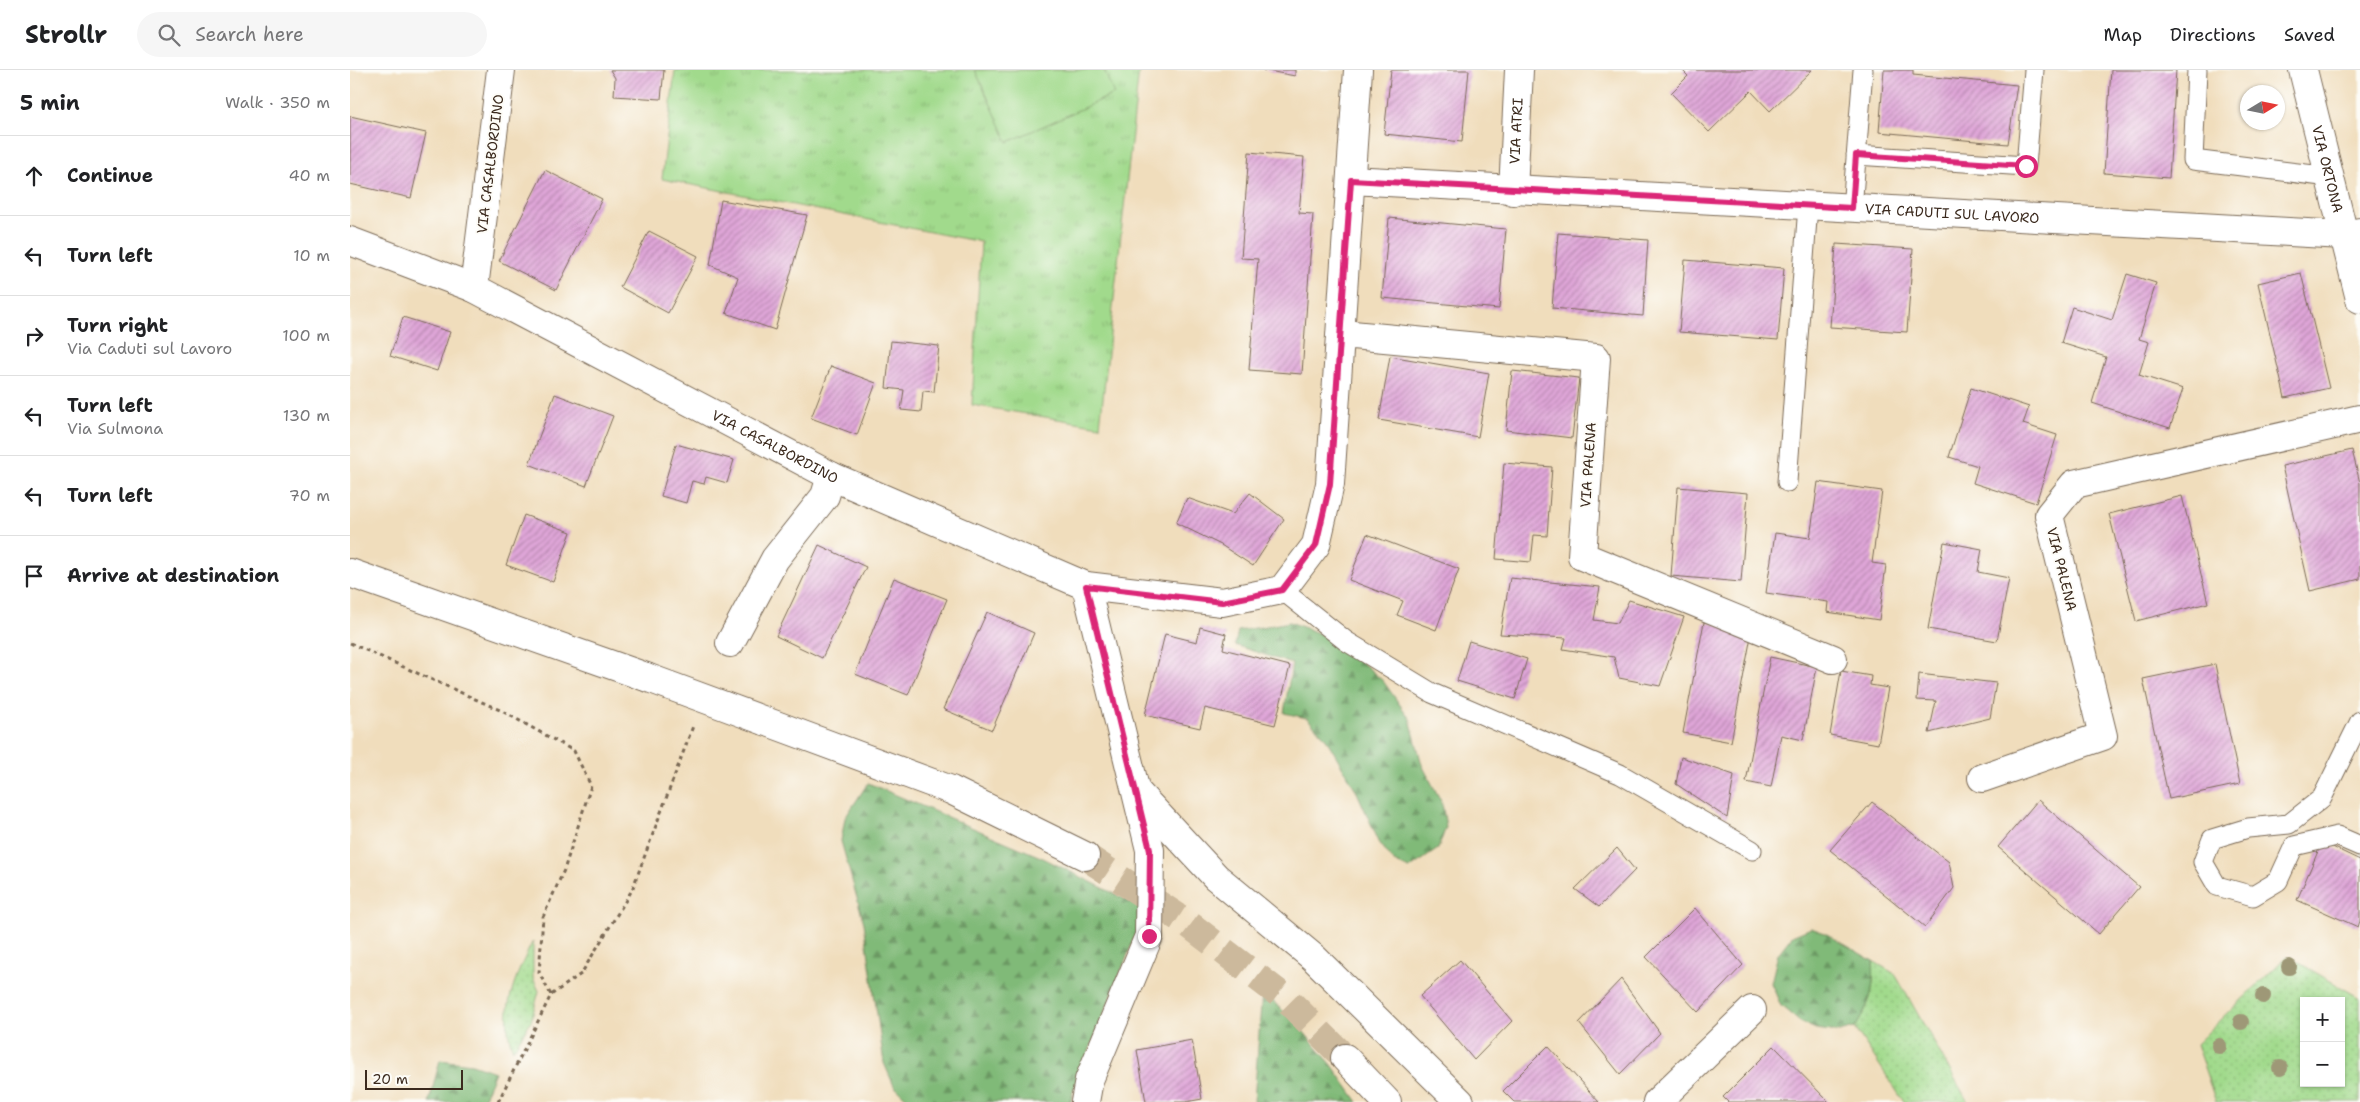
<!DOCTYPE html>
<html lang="en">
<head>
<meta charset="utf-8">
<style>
  :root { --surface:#fff; --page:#f6f6f6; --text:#202124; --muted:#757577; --line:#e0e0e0 }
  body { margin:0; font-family:"Shantell Sans",sans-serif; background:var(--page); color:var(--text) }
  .controls { position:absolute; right:15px; bottom:15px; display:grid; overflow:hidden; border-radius:0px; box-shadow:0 1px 4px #0004 }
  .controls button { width:45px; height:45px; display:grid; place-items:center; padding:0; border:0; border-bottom:1px solid var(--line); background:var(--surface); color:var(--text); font:25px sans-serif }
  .compass { position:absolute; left:1890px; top:15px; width:45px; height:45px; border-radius:50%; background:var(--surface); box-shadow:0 1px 4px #0004; rotate:80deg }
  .scale { position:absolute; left:15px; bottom:12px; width:98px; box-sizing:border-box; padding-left:5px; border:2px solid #3b2a1e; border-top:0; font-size:14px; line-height:18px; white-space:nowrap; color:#3b2a1e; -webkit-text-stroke:4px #fdfcf7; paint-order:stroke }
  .stop { position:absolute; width:15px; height:15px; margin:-11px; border:4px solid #db2777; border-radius:50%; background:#fff }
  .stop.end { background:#db2777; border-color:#fff; box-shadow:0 1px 5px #0008 }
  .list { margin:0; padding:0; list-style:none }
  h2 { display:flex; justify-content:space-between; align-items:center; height:65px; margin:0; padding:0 20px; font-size:21px }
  h2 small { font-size:16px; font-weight:400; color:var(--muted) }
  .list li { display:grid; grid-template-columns:32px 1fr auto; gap:15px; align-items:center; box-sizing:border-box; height:80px; padding:0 20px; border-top:1px solid var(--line) }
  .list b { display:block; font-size:19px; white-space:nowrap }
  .list p { margin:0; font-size:16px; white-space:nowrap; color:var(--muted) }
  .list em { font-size:16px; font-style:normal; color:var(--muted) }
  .icon { flex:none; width:28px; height:28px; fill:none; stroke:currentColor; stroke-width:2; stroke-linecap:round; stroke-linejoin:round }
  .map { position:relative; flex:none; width:2010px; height:1032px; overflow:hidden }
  header { display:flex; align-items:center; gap:30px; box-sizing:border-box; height:70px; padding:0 25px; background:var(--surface); border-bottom:1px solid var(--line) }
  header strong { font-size:24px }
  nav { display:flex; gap:28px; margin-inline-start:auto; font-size:18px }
  .search { width:350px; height:45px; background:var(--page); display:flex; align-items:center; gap:12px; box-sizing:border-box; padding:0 18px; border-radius:28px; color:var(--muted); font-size:19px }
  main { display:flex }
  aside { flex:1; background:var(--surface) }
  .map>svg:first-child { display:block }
  .grass { fill:url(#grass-dots); stroke:#6e8255; fill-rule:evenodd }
  .forest { fill:url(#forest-firs); stroke:#5e724b }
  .park { fill:url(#park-tufts); stroke:#6e8255 }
  .pitch { fill:#a1da8c; stroke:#6e8255 }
  .building { fill:url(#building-hatch) }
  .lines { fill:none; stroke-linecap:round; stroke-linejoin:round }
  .highway-tunnel { stroke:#ccb99c; stroke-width:28; stroke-dasharray:28 14; stroke-linecap:butt }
  .lane-casing { stroke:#7a6955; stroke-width:21 }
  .street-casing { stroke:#7a6955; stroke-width:30 }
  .highway-casing { stroke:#7a6955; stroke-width:30 }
  .path { stroke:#7a6955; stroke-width:3; stroke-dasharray:4 4; stroke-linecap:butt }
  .lane { stroke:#fff; stroke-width:19 }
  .street { stroke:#fff; stroke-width:28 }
  .highway { stroke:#fff; stroke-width:28 }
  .highway-bridge-casing { stroke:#7a6955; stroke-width:30; stroke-linecap:butt }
  .highway-bridge { stroke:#fff; stroke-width:28 }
  .tree { fill:#9e9877 }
  .route { stroke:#db2777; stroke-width:6 }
  .labels { text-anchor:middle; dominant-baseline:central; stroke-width:4; stroke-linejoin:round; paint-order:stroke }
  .street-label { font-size:14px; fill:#3b2a1e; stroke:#fdfcf7 }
</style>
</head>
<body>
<header>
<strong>Strollr</strong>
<div class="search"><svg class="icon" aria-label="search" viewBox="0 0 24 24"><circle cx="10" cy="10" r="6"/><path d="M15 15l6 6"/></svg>Search here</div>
<nav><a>Map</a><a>Directions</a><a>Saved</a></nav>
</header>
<main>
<aside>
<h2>5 min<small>Walk · 350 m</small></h2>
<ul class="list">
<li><svg class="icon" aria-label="ahead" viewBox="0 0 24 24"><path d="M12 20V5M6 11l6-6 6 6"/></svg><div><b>Continue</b></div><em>40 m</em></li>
<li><svg class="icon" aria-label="left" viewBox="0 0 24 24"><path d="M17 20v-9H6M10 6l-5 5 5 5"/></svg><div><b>Turn left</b></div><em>10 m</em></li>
<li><svg class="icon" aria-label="right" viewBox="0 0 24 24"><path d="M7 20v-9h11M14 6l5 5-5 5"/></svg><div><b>Turn right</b><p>Via Caduti sul Lavoro</p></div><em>100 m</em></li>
<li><svg class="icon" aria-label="left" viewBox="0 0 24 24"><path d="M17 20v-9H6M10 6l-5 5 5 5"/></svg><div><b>Turn left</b><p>Via Sulmona</p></div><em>130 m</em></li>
<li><svg class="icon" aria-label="left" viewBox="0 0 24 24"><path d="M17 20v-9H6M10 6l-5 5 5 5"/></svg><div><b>Turn left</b></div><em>70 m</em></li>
<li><svg class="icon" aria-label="arrive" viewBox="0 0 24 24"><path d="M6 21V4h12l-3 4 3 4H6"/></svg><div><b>Arrive at destination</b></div></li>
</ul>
</aside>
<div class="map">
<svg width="2010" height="1032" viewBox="0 0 2010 1032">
  <defs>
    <pattern id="grass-dots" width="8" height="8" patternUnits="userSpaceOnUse" patternTransform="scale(1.25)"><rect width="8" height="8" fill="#a1da8c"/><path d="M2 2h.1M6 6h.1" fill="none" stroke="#8cbb78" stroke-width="1.8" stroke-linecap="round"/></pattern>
    <pattern id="forest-firs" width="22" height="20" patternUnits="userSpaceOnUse" patternTransform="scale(1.25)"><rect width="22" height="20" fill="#80ba78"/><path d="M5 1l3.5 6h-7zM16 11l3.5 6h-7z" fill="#6a9762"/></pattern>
    <pattern id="park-tufts" width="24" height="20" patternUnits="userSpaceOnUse" patternTransform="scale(1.25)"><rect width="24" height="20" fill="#a1da8c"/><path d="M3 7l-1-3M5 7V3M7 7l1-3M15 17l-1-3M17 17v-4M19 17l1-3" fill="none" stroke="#8cbb78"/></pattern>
    <pattern id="building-hatch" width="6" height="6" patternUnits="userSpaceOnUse" patternTransform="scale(1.25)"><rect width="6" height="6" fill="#dfa6d8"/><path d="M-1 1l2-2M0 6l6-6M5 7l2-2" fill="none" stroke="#b687af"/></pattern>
  </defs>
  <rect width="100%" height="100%" fill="#fdfcf7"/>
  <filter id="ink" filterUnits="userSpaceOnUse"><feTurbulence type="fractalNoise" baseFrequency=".02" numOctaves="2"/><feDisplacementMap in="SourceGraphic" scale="10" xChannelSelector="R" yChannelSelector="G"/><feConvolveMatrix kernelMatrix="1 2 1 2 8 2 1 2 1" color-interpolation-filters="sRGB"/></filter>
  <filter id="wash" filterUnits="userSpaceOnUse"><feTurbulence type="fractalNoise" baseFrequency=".0096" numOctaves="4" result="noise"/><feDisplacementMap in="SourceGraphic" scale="20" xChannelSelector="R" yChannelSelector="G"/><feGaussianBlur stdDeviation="1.12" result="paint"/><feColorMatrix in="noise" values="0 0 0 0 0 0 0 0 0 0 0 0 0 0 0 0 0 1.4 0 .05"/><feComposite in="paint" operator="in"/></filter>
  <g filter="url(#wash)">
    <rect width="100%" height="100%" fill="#f0ddbc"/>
    <!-- grass -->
    <path class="grass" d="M183 871V908L189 921 181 951 163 980C148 942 166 905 183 871Z
      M1937 886 2010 928V1032H1866L1846 974ZM1954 931H1991V1013H1954Z
      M1523 891 1545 904 1618 1032H1554L1505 958C1520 933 1525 920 1523 891Z"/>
    <!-- forest -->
    <path class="forest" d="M940 552 968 563 1006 587 1033 611 1060 649 1072 695 1092 733 1096 757 1088 779 1059 799 1044 792 1029 772 1006 720 975 667 957 648 934 643 942 594 885 575 888 561Z
      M518 713 693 788 791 837 790 854 723 1021 721 1032H561L544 1016 534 993 514 853 491 771 495 748Z
      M1461 858 1475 863 1523 891C1525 920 1520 933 1505 958L1489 962 1466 959 1450 952 1431 936 1421 913 1428 884 1442 866Z
      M912 921 946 953 982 995 1008 1032H904Z
      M90 990 122 994 145 1002 132 1032H79Z"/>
    <!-- park -->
    <path class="park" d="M325 0H789L750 356 622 335 631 172 312 109Z"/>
    <!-- pitch -->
    <path class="pitch" d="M625 0H754L764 24 658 72Z"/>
    <g id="blocks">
      <!-- building -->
      <path class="building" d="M260 0H314L311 29 264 26 265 8Z
        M913 0H945V6Z
        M1041 0H1119L1112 72 1034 64Z
        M1332 0H1462L1420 41 1401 21 1359 62 1321 23 1338 6Z
        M1534 0H1563V5L1667 15 1658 74 1529 62Z
        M1761 0H1826L1819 108 1754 103Z
        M0 46 76 63 61 128 0 114Z
        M899 82 954 87 949 143 963 144 952 304 899 300 908 189 891 188Z
        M195 100 252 129 206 220 149 191Z
        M371 130 457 145 425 260 376 243 388 207 360 195Z
        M1039 148 1156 159 1149 239 1032 228Z
        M299 161 348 186 318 243 270 217Z
        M1208 163 1298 170 1293 246 1202 238Z
        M1486 174 1563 179 1557 262 1480 257Z
        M1335 190 1434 198 1428 270 1329 262Z
        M1951 203 1979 318 1935 328 1908 213Z
        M1777 204 1806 213 1789 269 1799 272 1789 305 1833 319 1820 358 1742 333 1756 287 1711 273 1722 237 1762 250Z
        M53 247 100 262 87 301 40 286Z
        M541 271 589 276 584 322 573 321 571 342 551 340 554 320 536 318Z
        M1040 286 1139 303 1128 367 1029 350Z
        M481 296 526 313 507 365 461 348Z
        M1162 301 1229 308 1222 368 1156 360Z
        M1621 318 1679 337 1673 354 1707 365 1686 433 1623 413 1628 396 1599 387Z
        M205 324 263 346 236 416 179 394Z
        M326 374 384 390 377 413 356 407 354 414 342 411 336 433 311 426Z
        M2002 380 2010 413V509L1960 521 1932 396Z
        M1154 393 1202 397 1197 466 1184 465 1181 492 1146 489Z
        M1468 412 1532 421 1522 493 1536 495 1529 550 1477 542 1478 532 1416 523 1425 463 1460 468Z
        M1328 417 1398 423 1391 512 1321 506Z
        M900 423 934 449 903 496 871 475 826 453 837 428 883 444Z
        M1832 426 1858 533 1786 551 1759 444Z
        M174 445 221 462 203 512 156 495Z
        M1017 464 1109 499 1086 560 1047 545 1053 531 999 510Z
        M1594 472 1632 479 1628 502 1659 508 1647 571 1578 559Z
        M469 475 516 497 472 588 426 566Z
        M544 508 597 529 558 625 505 604Z
        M1160 508 1250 517 1244 550 1268 553 1279 530 1334 547 1310 616 1269 608 1264 587 1213 579 1216 568 1150 564Z
        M637 542 684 563 642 660 593 639Z
        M1354 552 1402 561 1381 672 1333 663Z
        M850 557 876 564 873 579 940 596 925 655 855 638 850 658 795 645 815 564 847 572Z
        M1119 571 1177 589 1165 629 1107 611Z
        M1420 587 1467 597 1453 670 1431 665 1421 717 1396 712Z
        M1865 594 1890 714 1819 729 1793 609Z
        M1491 601 1521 606 1520 615 1538 618 1528 674 1480 665Z
        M1569 604 1646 613 1640 648 1579 663 1586 631 1567 630Z
        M1331 687 1384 705 1377 748 1326 714Z
        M1688 730 1789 817 1749 864 1648 777Z
        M1522 732 1599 792 1604 818 1575 857 1480 780Z
        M1972 772 2010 790V851L2008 857 1947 830Z
        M1267 778 1285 800 1249 837 1225 819Z
        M1345 838 1393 895 1348 942 1296 887Z
        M1110 890 1162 951 1124 990 1070 926Z
        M1271 909 1310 963 1270 1004 1229 953Z
        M842 970 852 1029 836 1032H796L787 980Z
        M1198 976 1249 1032H1164L1153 1021Z
        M1424 976 1479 1032H1378L1373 1027Z"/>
    </g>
  </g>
  <g filter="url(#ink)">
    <use href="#blocks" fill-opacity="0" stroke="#7a6955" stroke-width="1"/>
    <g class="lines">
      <!-- highway-tunnel -->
      <path class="highway-tunnel" d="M735 786 837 853 936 929 995 988"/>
      <defs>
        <path id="lane" d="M1847 0 1843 90 1980 107
          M1506 85 1676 96 1684 0
          M1502 139 1513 0
          M1437 412 1458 136
          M932 520 996 571 1082 623 1270 704 1402 780
          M2010 651 1972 728 1939 754 1898 758 1862 769 1853 792 1867 816 1903 826 1928 811 1944 776 1987 766 2010 776"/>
        <g id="street">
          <path id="s1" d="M151 0 124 218 481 406 736 516 872 532 932 520 966 475 980 414 1008 0"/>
          <path id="s2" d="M1953 0 2010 229"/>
          <path id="s3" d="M1001 110 1994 165 2010 162"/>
          <path id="s4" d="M1163 121 1169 0"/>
          <path d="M0 171 124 218"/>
          <path d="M992 264 1246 288 1232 486 1483 589"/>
          <path d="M380 573 425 489 475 426 481 406"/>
          <path d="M1632 708 1753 666 1699 445 1724 414 2010 349"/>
          <path d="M787 722 866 807 964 888 1110 1032"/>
          <path d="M735 1032 739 1010 799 866 800 780 736 516"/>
          <path d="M1307 1032 1402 940"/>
        </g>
        <path id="highway" d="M0 503 296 607
          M415 651 601 720 735 786
          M995 988 1037 1032"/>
      </defs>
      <!-- lane casing -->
      <use href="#lane" class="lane-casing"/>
      <!-- street casing -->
      <use href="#street" class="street-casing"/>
      <!-- highway casing -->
      <use href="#highway" class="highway-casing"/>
      <!-- path -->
      <path class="path" d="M0 573 152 641 224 681 241 716 214 800 193 847 189 903 201 925
        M148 1032 201 925 231 904 282 820 343 656"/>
      <!-- lane -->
      <use href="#lane" class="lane"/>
      <!-- street -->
      <use href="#street" class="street"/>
      <!-- highway -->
      <use href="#highway" class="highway"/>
      <defs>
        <path id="highway-bridge" d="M296 607 415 651"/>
      </defs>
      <!-- highway-bridge casing -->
      <use href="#highway-bridge" class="highway-bridge-casing"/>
      <!-- highway-bridge -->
      <use href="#highway-bridge" class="highway-bridge"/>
    </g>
    <!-- trees -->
    <g class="tree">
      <circle cx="1939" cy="897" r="8"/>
      <circle cx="1913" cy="926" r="8"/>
      <circle cx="1891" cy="952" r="8"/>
      <circle cx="1869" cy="976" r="8"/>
      <circle cx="1930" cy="998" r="8"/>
    </g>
  </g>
  <g class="lines" filter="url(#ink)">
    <!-- route -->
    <path class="route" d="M799 866 800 780 736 516 872 532 932 520 966 475 980 414 1001 110 1502 138 1506 85 1676 96"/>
  </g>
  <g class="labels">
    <!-- street labels -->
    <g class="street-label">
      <text stroke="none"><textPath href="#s4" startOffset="60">VIA ATRI</textPath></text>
      <text transform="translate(140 94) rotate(-83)">VIA CASALBORDINO</text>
      <text stroke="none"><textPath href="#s2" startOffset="102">VIA ORTONA</textPath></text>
      <text stroke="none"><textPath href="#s3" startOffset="602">VIA CADUTI SUL LAVORO</textPath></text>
      <text stroke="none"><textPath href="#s1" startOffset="560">VIA CASALBORDINO</textPath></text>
      <text transform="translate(1238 395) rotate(-86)">VIA PALENA</text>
      <text transform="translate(1712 499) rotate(76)">VIA PALENA</text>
    </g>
  </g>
</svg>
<div class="controls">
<button>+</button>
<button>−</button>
</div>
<svg class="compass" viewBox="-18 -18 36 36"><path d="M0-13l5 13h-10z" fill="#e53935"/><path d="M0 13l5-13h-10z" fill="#757577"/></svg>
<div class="scale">20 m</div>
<div class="stop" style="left:1676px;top:96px"></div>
<div class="stop end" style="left:799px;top:866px"></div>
</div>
</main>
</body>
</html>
